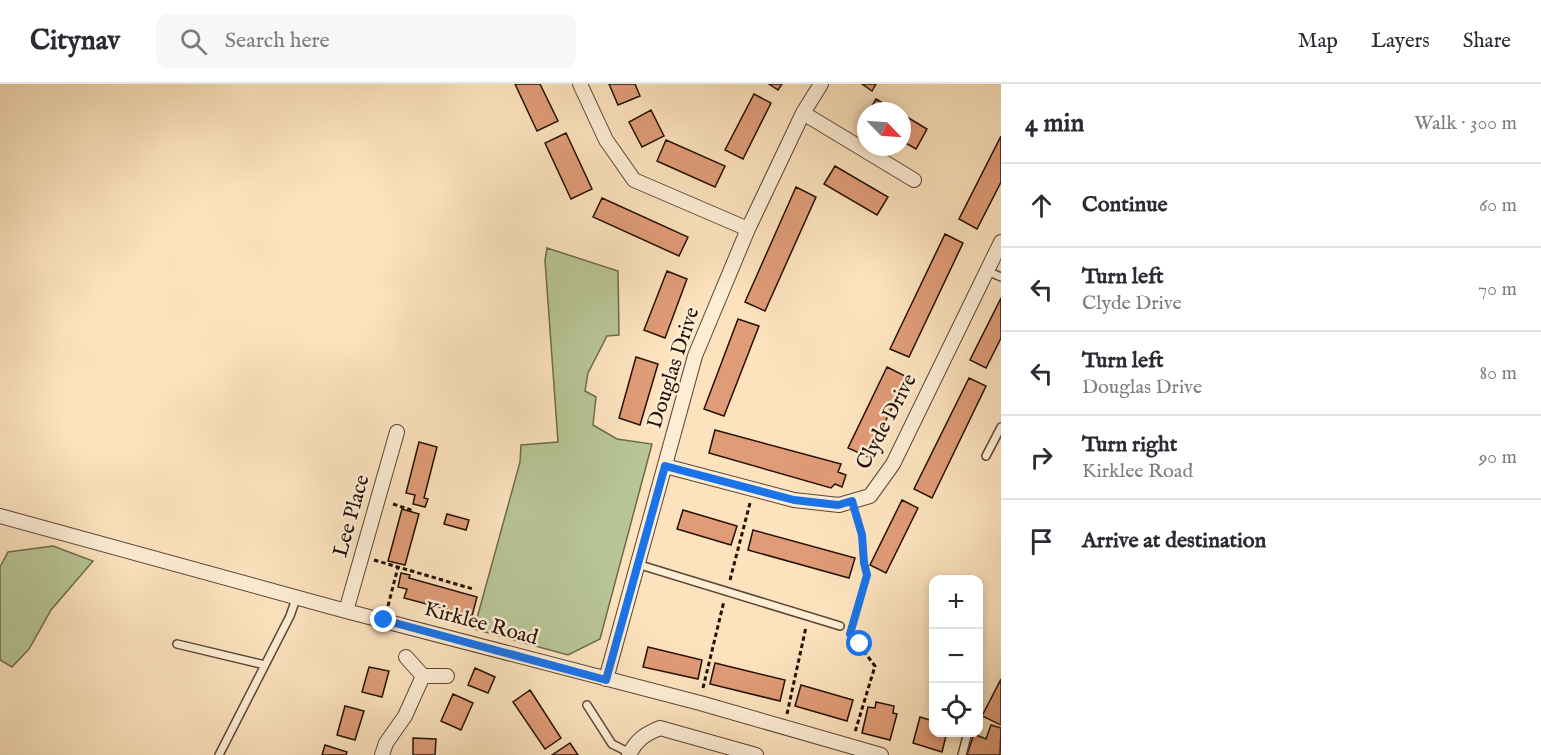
<!DOCTYPE html>
<html lang="en">
<head>
<meta charset="utf-8">
<style>
  :root { --surface:#fff; --page:#f7f7f7; --text:#2b2b33; --muted:#7c7c81; --line:#e1e1e2 }
  body { margin:0; font-family:"IM FELL English",serif; background:var(--page); color:var(--text) }
  .controls { position:absolute; right:18px; bottom:18px; display:grid; overflow:hidden; border-radius:12px; box-shadow:0 3px 9px #0003 }
  .controls button { width:54px; height:54px; display:grid; place-items:center; padding:0; border:0; border-bottom:2px solid var(--line); background:var(--surface); color:var(--text); font:30px sans-serif }
  .compass { position:absolute; left:857px; top:18px; width:54px; height:54px; border-radius:50%; background:var(--surface); box-shadow:0 3px 9px #0003; rotate:115deg }
  .stop { position:absolute; width:18px; height:18px; margin:-14px; border:4px solid #1a73e8; border-radius:50%; background:#fff }
  .stop.end { background:#1a73e8; border-color:#fff; box-shadow:0 2px 6px #0008 }
  .list { margin:0; padding:0; list-style:none }
  h2 { display:flex; justify-content:space-between; align-items:center; height:78px; margin:0; padding:0 24px; font-size:26px }
  h2 small { font-size:20px; font-weight:400; color:var(--muted) }
  .list li { display:grid; grid-template-columns:39px 1fr auto; gap:18px; align-items:center; box-sizing:border-box; height:84px; padding:0 24px; border-top:2px solid var(--line) }
  .list b { display:block; font-size:22px; white-space:nowrap }
  .list p { margin:0; font-size:20px; white-space:nowrap; color:var(--muted) }
  .list em { font-size:20px; font-style:normal; color:var(--muted) }
  .icon { flex:none; width:33px; height:33px; fill:none; stroke:currentColor; stroke-width:2; stroke-linecap:round; stroke-linejoin:round }
  .map { position:relative; flex:none; width:1001px; height:671px; overflow:hidden }
  header { display:flex; align-items:center; gap:36px; box-sizing:border-box; height:84px; padding:0 30px; background:var(--surface); border-bottom:2px solid var(--line) }
  header strong { font-size:28px }
  nav { display:flex; gap:33px; margin-inline-start:auto; font-size:21px }
  .search { width:420px; height:54px; background:var(--page); display:flex; align-items:center; gap:15px; box-sizing:border-box; padding:0 21px; border-radius:12px; color:var(--muted); font-size:22px }
  main { display:flex }
  aside { flex:1; background:var(--surface) }
  .map>svg:first-child { display:block }
  .green { fill:#b8c596; stroke:#6e6a4e; stroke-width:1.5 }
  .building { fill:#e09c77; stroke:#251007; stroke-width:1.5 }
  .lines { fill:none; stroke-linecap:round; stroke-linejoin:round }
  .lane-casing { stroke:#5b4535; stroke-width:10 }
  .street-casing { stroke:#5b4535; stroke-width:16 }
  .path { stroke:#251007; stroke-width:3; stroke-dasharray:4.5 3; stroke-linecap:butt }
  .lane { stroke:#fdedd5; stroke-width:7 }
  .street { stroke:#fdedd5; stroke-width:14 }
  .route { stroke:#1a73e8; stroke-width:8 }
  .labels { text-anchor:middle; dominant-baseline:central; stroke-width:5; stroke-linejoin:round; paint-order:stroke }
  .street-label { font-size:21px; fill:#251007; stroke:#fdedd5 }
</style>
</head>
<body>
<header>
<strong>Citynav</strong>
<div class="search"><svg class="icon" aria-label="search" viewBox="0 0 24 24"><circle cx="10" cy="10" r="6"/><path d="M15 15l6 6"/></svg>Search here</div>
<nav><a>Map</a><a>Layers</a><a>Share</a></nav>
</header>
<main>
<div class="map">
<svg width="1001" height="671" viewBox="0 0 1001 671">
  <rect width="100%" height="100%" fill="#fce3be"/>
  <filter id="stains"><feTurbulence type="fractalNoise" baseFrequency=".00333" numOctaves="4"/><feColorMatrix values="0 0 0 0 .2 0 0 0 0 .09 0 0 0 0 .02 0 0 0 .5 -.17"/></filter>
  <radialGradient id="worn" r=".72"><stop offset=".6" stop-color="#630" stop-opacity="0"/><stop offset="1" stop-color="#630" stop-opacity=".3"/></radialGradient>
  <!-- green -->
  <path class="green" d="M547 164 618 187 619 251 607 252 588 289 585 307 596 313 593 341 617 355 652 360 600 555 568 571 474 545 520 378 521 361 558 358 545 176Z
    M53 462 93 477 51 526 29 565 12 583 0 576V483L8 468Z"/>
  <!-- building -->
  <path class="building" d="M515 0H540L558 37 537 47Z
    M609 0H635L640 12 618 21Z
    M769 0H782L778 6Z
    M862 0H876L872 7Z
    M754 10 771 19 743 75 725 66Z
    M876 15 896 27H869Z
    M651 26 664 52 642 63 629 38Z
    M902 30 927 45 916 65 902 57Z
    M566 49 592 105 571 115 545 59Z
    M1001 52V98L977 145 959 135Z
    M666 56 725 82 715 103 657 77Z
    M835 82 888 113 877 131 824 100Z
    M796 103 816 113 765 227 745 218Z
    M602 114 688 153 679 172 593 133Z
    M945 150 963 159 909 273 890 265Z
    M667 187 687 195 665 254 644 246Z
    M1001 214V254L986 284 970 276Z
    M738 235 759 242 724 332 704 325Z
    M636 273 658 280 640 341 619 334Z
    M887 283 907 293 868 373 848 364Z
    M969 294 986 302 932 414 914 405Z
    M715 346 841 380 838 388 846 391 842 403 835 400 831 404 709 369Z
    M419 358 437 363 424 414 428 415 425 423 413 420 415 411 406 409Z
    M902 416 918 424 886 489 870 481Z
    M402 425 419 430 405 481 388 477Z
    M683 426 737 442 731 461 677 445Z
    M447 430 469 436 466 446 444 440Z
    M753 446 855 474 849 494 748 466Z
    M401 489 410 491 409 494 477 513 472 532 404 514 407 505 398 503Z
    M648 563 702 576 698 595 643 583Z
    M715 579 785 596 780 617 710 600Z
    M369 583 389 587 382 613 362 608Z
    M475 584 495 593 488 609 468 601Z
    M1001 595V641L982 632Z
    M801 601 853 616 847 637 795 622Z
    M530 606 561 654 545 665 513 618Z
    M453 610 473 619 461 646 441 637Z
    M876 618 894 622 893 629 897 630 890 656 862 649 868 623 875 624Z
    M345 622 364 627 355 656 337 651Z
    M920 633 933 637V648H947L942 668 913 659Z
    M991 641 1001 644 1000 671H967L974 650 986 655Z
    M413 654 436 655 435 671H413Z
    M570 659 578 671H552Z
    M325 661 347 668 346 671H322Z"/>
  <g class="lines">
    <defs>
      <path id="lane" d="M987 187 1001 193
        M986 372 1001 343
        M637 480 840 542
        M177 560 265 581
        M587 621 612 660 630 669
        M219 671 290 532 297 512
        M962 671 968 648"/>
      <path id="street" d="M580 0 606 56 634 96 748 145
        M803 29 914 96
        M665 382 794 416 839 421 870 412 893 380 1001 158
        M0 432 346 527 700 619 881 671
        M346 527 397 348
        M406 573 423 592
        M606 595 695 272 748 145 803 29 821 0
        M382 671 386 659 405 632 423 592H447
        M629 671C636 656 645 650 660 644L756 671"/>
    </defs>
    <!-- lane casing -->
    <use href="#lane" class="lane-casing"/>
    <!-- street casing -->
    <use href="#street" class="street-casing"/>
    <!-- path -->
    <path class="path" d="M393 420 414 427
      M374 476 473 505
      M730 496 750 419
      M388 522 398 483
      M852 543 867 491 864 479 862 451 856 430
      M850 549 875 582 855 648
      M703 604 724 517
      M787 630 806 543"/>
    <!-- lane -->
    <use href="#lane" class="lane"/>
    <!-- street -->
    <use href="#street" class="street"/>
  </g>
  <g class="lines">
    <!-- route -->
    <path class="route" d="M384 536 606 596 665 382 794 416 838 421 852 417 862 451 864 479 867 491 850 550 860 560"/>
  </g>
  <g class="labels">
    <!-- street labels -->
    <g class="street-label">
      <text transform="translate(674 284) rotate(-72)">Douglas Drive</text>
      <text transform="translate(887 338) rotate(-62)">Clyde Drive</text>
      <text transform="translate(352 432) rotate(-74)">Lee Place</text>
      <text transform="translate(481 540) rotate(15)">Kirklee Road</text>
    </g>
  </g>
  <rect width="100%" height="100%" filter="url(#stains)"/>
  <rect width="100%" height="100%" fill="url(#worn)"/>
</svg>
<div class="controls">
<button>+</button>
<button>−</button>
<button><svg class="icon" aria-label="locate" viewBox="0 0 24 24"><circle cx="12" cy="12" r="6"/><path d="M12 2v4M12 18v4M2 12h4M18 12h4"/></svg></button>
</div>
<svg class="compass" viewBox="-18 -18 36 36"><path d="M0-13l5 13h-10z" fill="#e53935"/><path d="M0 13l5-13h-10z" fill="#7c7c81"/></svg>
<div class="stop" style="left:860px;top:560px"></div>
<div class="stop end" style="left:384px;top:536px"></div>
</div>
<aside>
<h2>4 min<small>Walk · 300 m</small></h2>
<ul class="list">
<li><svg class="icon" aria-label="ahead" viewBox="0 0 24 24"><path d="M12 20V5M6 11l6-6 6 6"/></svg><div><b>Continue</b></div><em>60 m</em></li>
<li><svg class="icon" aria-label="left" viewBox="0 0 24 24"><path d="M17 20v-9H6M10 6l-5 5 5 5"/></svg><div><b>Turn left</b><p>Clyde Drive</p></div><em>70 m</em></li>
<li><svg class="icon" aria-label="left" viewBox="0 0 24 24"><path d="M17 20v-9H6M10 6l-5 5 5 5"/></svg><div><b>Turn left</b><p>Douglas Drive</p></div><em>80 m</em></li>
<li><svg class="icon" aria-label="right" viewBox="0 0 24 24"><path d="M7 20v-9h11M14 6l5 5-5 5"/></svg><div><b>Turn right</b><p>Kirklee Road</p></div><em>90 m</em></li>
<li><svg class="icon" aria-label="arrive" viewBox="0 0 24 24"><path d="M6 21V4h12l-3 4 3 4H6"/></svg><div><b>Arrive at destination</b></div></li>
</ul>
</aside>
</main>
</body>
</html>
